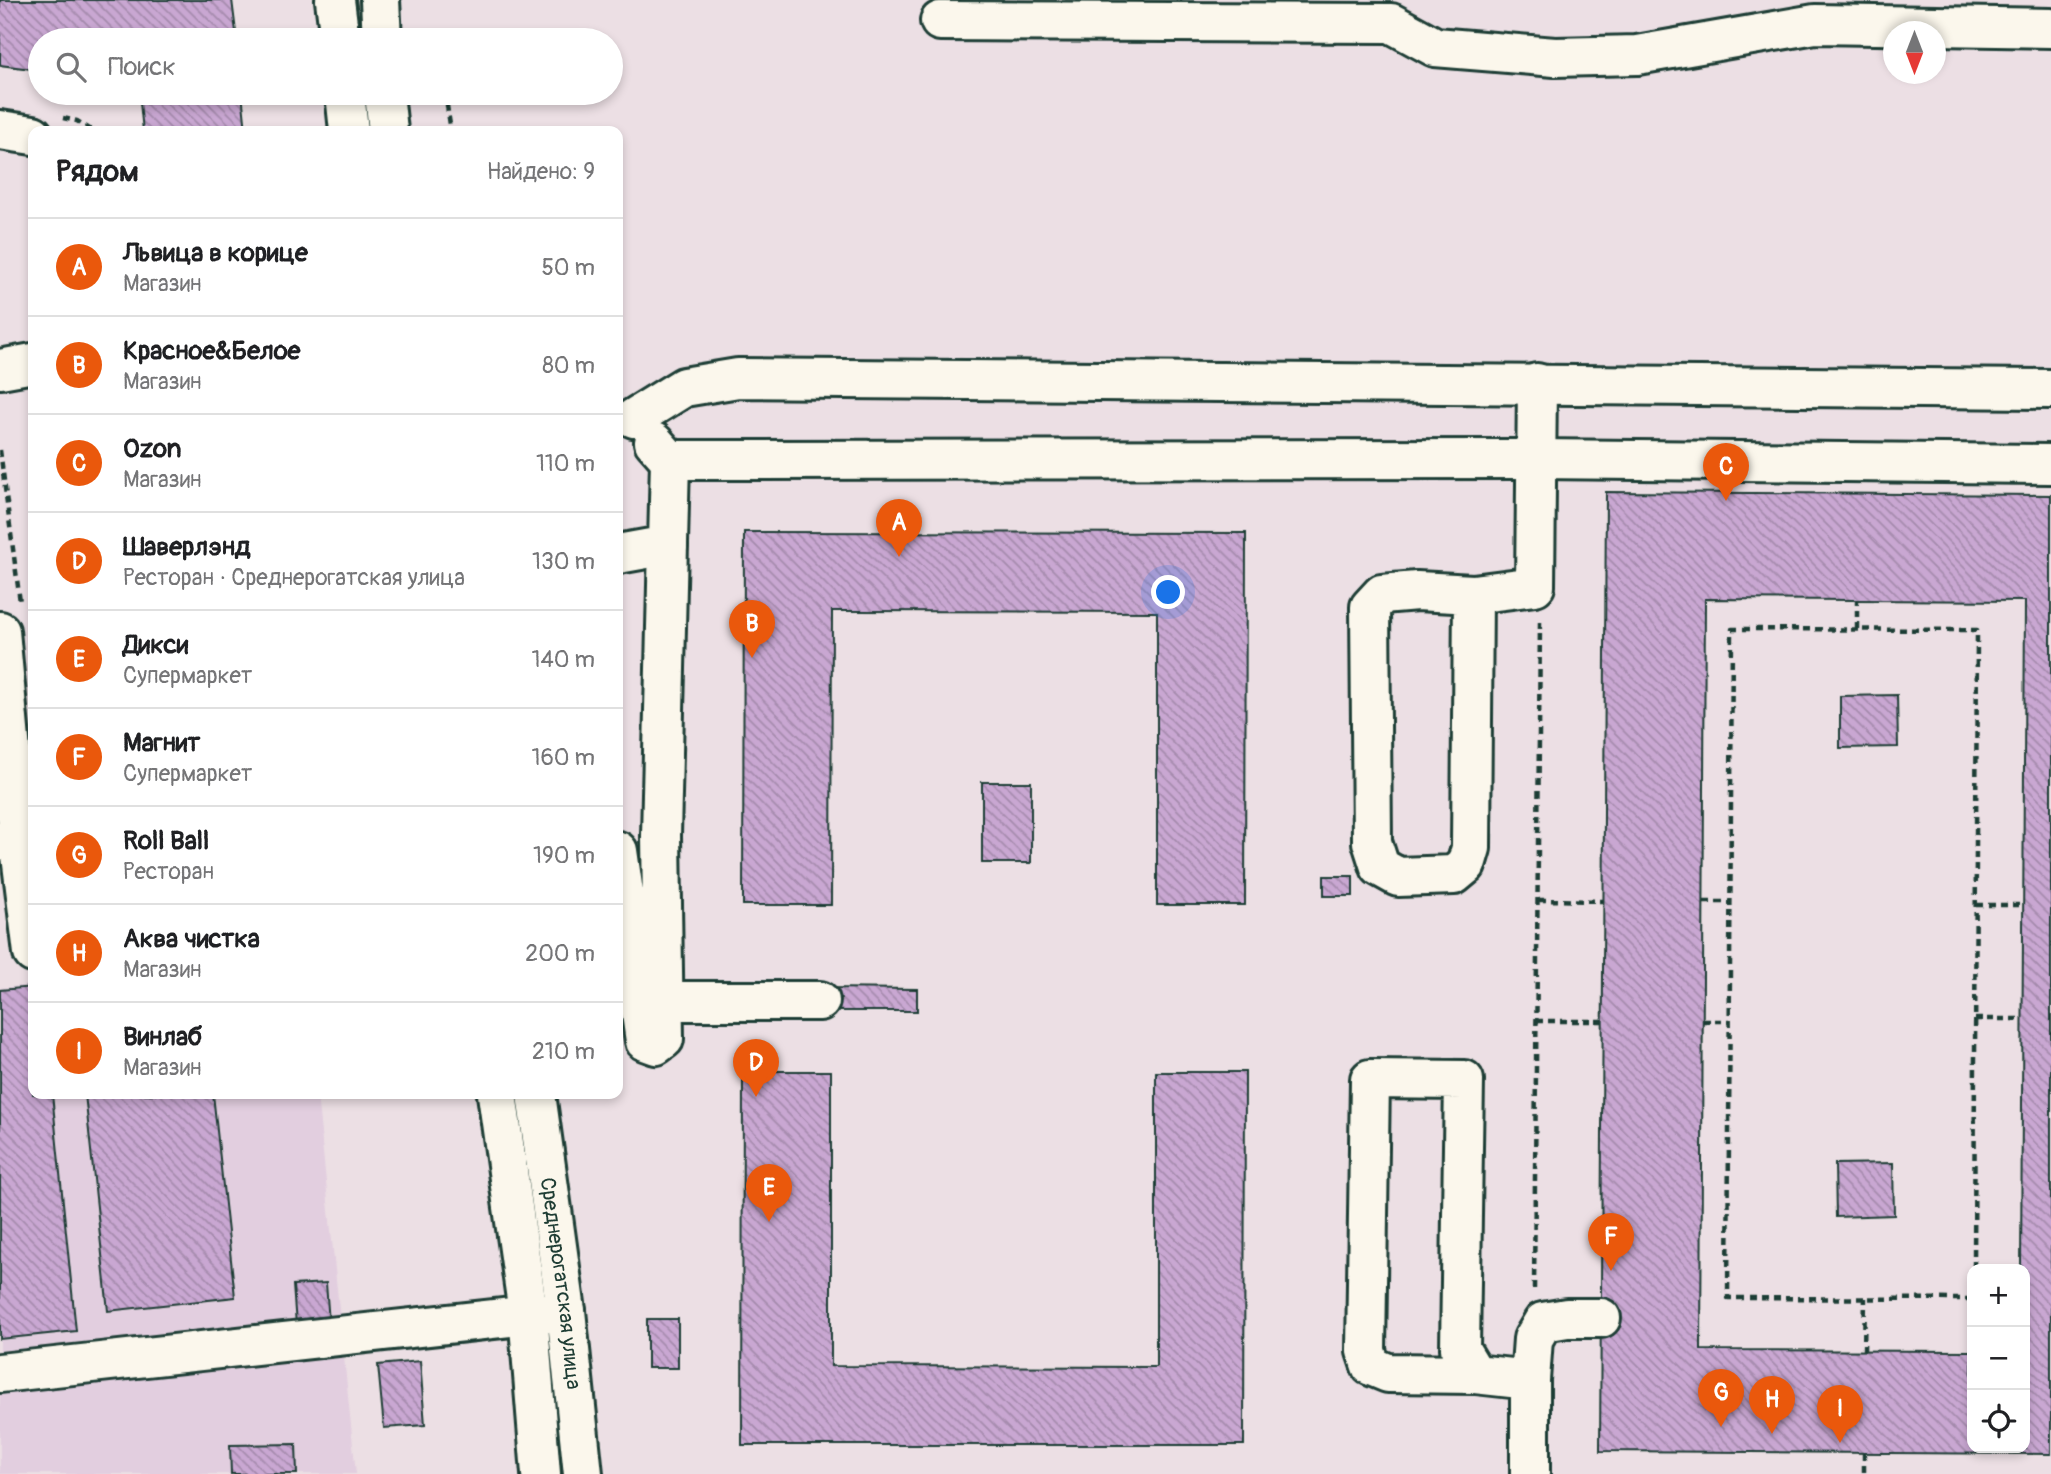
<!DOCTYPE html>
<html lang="ru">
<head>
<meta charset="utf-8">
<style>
  :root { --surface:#fff; --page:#f2f2f2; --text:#202124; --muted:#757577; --line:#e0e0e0; --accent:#ea580c }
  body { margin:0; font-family:Pangolin,sans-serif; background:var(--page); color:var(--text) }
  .controls { position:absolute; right:21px; bottom:21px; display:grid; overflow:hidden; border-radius:14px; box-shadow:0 4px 10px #0003 }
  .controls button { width:63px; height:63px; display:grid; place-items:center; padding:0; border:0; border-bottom:2px solid var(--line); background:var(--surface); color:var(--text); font:35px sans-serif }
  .compass { position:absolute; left:1883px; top:21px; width:63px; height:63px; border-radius:50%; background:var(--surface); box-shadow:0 4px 10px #0003; rotate:180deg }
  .you { position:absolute; left:1169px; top:593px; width:24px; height:24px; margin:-18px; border:5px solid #fff; border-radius:50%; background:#1a73e8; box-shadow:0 0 0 10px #1a73e833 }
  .badge { display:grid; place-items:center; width:46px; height:46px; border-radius:50%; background:var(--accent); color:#fff; font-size:23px; font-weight:700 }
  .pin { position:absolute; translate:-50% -58px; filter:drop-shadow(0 2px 4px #0008) }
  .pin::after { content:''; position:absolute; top:37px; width:24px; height:21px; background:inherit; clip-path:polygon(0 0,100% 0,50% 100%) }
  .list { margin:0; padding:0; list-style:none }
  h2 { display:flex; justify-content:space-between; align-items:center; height:91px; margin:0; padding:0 28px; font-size:30px }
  h2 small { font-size:23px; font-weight:400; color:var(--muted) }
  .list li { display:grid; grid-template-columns:46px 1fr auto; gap:21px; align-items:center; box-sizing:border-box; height:98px; padding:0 28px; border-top:2px solid var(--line) }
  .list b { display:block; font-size:26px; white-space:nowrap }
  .list p { margin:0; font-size:23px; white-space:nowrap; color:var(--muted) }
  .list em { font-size:23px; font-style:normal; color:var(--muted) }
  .icon { flex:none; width:38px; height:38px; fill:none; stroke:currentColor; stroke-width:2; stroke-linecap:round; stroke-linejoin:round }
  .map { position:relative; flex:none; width:2051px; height:1474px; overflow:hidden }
  .search { position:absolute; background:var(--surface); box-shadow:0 4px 10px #0003; left:28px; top:28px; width:595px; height:77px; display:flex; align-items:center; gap:18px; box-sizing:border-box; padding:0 24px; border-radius:38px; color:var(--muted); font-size:26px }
  .panel { position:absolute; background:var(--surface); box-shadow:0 4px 10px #0003; left:28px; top:126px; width:595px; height:973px; border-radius:14px }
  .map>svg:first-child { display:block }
  .built { fill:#e2cedf }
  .building { fill:url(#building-back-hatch); stroke:#1f3d34; stroke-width:2; fill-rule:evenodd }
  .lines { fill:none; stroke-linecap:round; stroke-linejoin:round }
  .minor-casing { stroke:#1f3d34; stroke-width:44 }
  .path { stroke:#1f3d34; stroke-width:4.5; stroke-dasharray:7 5; stroke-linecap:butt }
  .minor { stroke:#fbf7ec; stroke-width:38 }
  .labels { text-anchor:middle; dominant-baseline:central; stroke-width:6; stroke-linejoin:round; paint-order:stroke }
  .street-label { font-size:21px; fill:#1f3d34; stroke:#fbf7ec }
</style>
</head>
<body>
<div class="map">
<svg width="2051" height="1474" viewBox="0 0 2051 1474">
  <defs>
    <pattern id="building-back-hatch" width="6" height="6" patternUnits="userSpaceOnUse" patternTransform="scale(1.75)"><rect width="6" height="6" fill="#c9a7d2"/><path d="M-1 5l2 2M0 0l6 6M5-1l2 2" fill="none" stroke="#a389ab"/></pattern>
  </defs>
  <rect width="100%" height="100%" fill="#ecdfe4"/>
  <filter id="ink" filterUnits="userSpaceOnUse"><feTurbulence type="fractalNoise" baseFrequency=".0143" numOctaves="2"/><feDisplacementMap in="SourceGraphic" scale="14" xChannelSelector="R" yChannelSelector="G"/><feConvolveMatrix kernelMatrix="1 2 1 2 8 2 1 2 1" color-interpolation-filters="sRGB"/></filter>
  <g filter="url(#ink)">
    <!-- built -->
    <path class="built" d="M33 985V1094H317L356 1474H0V988Z"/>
    <!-- building -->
    <path class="building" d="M0 0H232L237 40H40V70L0 65Z
      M139 93H242L246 131H143Z
      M1606 492 2051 495V1454L1600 1451ZM1705 599 2025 601 2021 1269H2025V1448H1972V1351L1701 1350Z
      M744 532 1246 533 1245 905H1157V612L856 611H832L831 905H743Z
      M1897 695 1898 747 1840 748V696Z
      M982 782H1031V863H982Z
      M1324 876H1353V896H1324Z
      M33 987V1094H52L76 1331 0 1339V990Z
      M820 988 917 989V1011H820Z
      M743 1071H831V1366L1156 1367V1072H1245L1244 1445H742Z
      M85 1094H213L235 1297 108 1311Z
      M1893 1163 1894 1215 1836 1217 1835 1164Z
      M326 1283 329 1323 296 1325 293 1285Z
      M647 1319H678V1368H647Z
      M420 1361 425 1425 384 1428 378 1365Z
      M296 1444 297 1474H231L230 1445Z"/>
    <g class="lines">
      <defs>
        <g id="minor">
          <path d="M335 0 340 40"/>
          <path d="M380 0 382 40"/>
          <path d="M940 21 1391 23 1435 47 1555 57 1637 55 1815 24 2051 28"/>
          <path d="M345 93 349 131"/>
          <path d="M384 93 388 131"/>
          <path d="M0 130 33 135"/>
          <path d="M0 369 33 363"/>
          <path d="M634 418 684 387 738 378 2051 389"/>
          <path d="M670 460 1536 459 2051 464"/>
          <path d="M618 554 668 545"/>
          <path d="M1473 594 1417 591 1382 594 1370 607 1372 842 1380 867 1398 877 1454 875 1466 865 1471 848 1473 594 1535 586 1537 383"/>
          <path d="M0 631 19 839"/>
          <path d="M0 841 19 839 33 953"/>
          <path d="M618 851 645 1041 656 1045 664 1039 661 836 670 460 654 442"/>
          <path d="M664 1001H820"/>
          <path d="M497 1094 528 1313 541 1474"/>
          <path id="s1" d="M536 1094 566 1311 583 1474"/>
          <path d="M0 1373 566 1311"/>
          <path d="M1475 1374 1460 1349 1464 1080 1370 1079 1366 1351 1371 1366 1388 1373 1475 1374 1530 1380V1474"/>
          <path d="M1530 1380 1533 1339 1543 1322 1567 1318H1601"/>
        </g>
      </defs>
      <!-- minor casing -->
      <use href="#minor" class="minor-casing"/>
      <!-- path -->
      <path class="path" d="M445 93 451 131
        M63 118 77 121 93 131
        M0 450 20 602
        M1857 629V600
        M1539 900 1604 901
        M1704 902H1730
        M1976 905H2023
        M1975 1019H2023
        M1536 1021H1603
        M1703 1021H1730
        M1534 1289 1540 622
        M1972 1299 1728 1298 1732 629 1977 630 1974 1269
        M1864 1351 1865 1298
        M1864 1453V1474"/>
      <!-- minor -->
      <use href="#minor" class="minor"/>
    </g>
  </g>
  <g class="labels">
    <!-- street labels -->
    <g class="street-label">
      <text stroke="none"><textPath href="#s1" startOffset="191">Среднерогатская улица</textPath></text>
    </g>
  </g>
</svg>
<div class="controls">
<button>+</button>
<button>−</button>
<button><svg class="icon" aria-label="locate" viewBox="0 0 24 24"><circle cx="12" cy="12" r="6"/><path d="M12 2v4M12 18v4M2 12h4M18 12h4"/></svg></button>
</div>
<svg class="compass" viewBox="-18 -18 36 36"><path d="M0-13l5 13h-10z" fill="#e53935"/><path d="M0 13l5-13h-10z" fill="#757577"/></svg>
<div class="you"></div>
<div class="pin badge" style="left:899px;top:557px">A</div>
<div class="pin badge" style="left:752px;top:658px">B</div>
<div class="pin badge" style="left:1726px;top:501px">C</div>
<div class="pin badge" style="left:756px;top:1097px">D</div>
<div class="pin badge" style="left:769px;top:1222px">E</div>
<div class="pin badge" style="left:1611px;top:1271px">F</div>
<div class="pin badge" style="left:1721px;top:1427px">G</div>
<div class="pin badge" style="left:1772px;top:1434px">H</div>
<div class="pin badge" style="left:1840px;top:1443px">I</div>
<div class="search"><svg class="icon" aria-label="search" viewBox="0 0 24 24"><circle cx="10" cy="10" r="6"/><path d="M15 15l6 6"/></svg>Поиск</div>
<section class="panel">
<h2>Рядом<small>Найдено: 9</small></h2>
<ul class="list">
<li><span class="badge">A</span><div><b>Львица в корице</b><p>Магазин</p></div><em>50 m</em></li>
<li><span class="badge">B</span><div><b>Красное&amp;Белое</b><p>Магазин</p></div><em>80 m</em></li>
<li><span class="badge">C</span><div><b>Ozon</b><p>Магазин</p></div><em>110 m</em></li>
<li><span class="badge">D</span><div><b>Шаверлэнд</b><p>Ресторан · Среднерогатская улица</p></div><em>130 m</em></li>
<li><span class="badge">E</span><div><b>Дикси</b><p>Супермаркет</p></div><em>140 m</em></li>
<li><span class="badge">F</span><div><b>Магнит</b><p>Супермаркет</p></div><em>160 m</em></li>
<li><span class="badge">G</span><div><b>Roll Ball</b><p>Ресторан</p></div><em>190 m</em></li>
<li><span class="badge">H</span><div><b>Аква чистка</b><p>Магазин</p></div><em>200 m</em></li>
<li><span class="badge">I</span><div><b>Винлаб</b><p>Магазин</p></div><em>210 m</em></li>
</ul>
</section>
</div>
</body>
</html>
